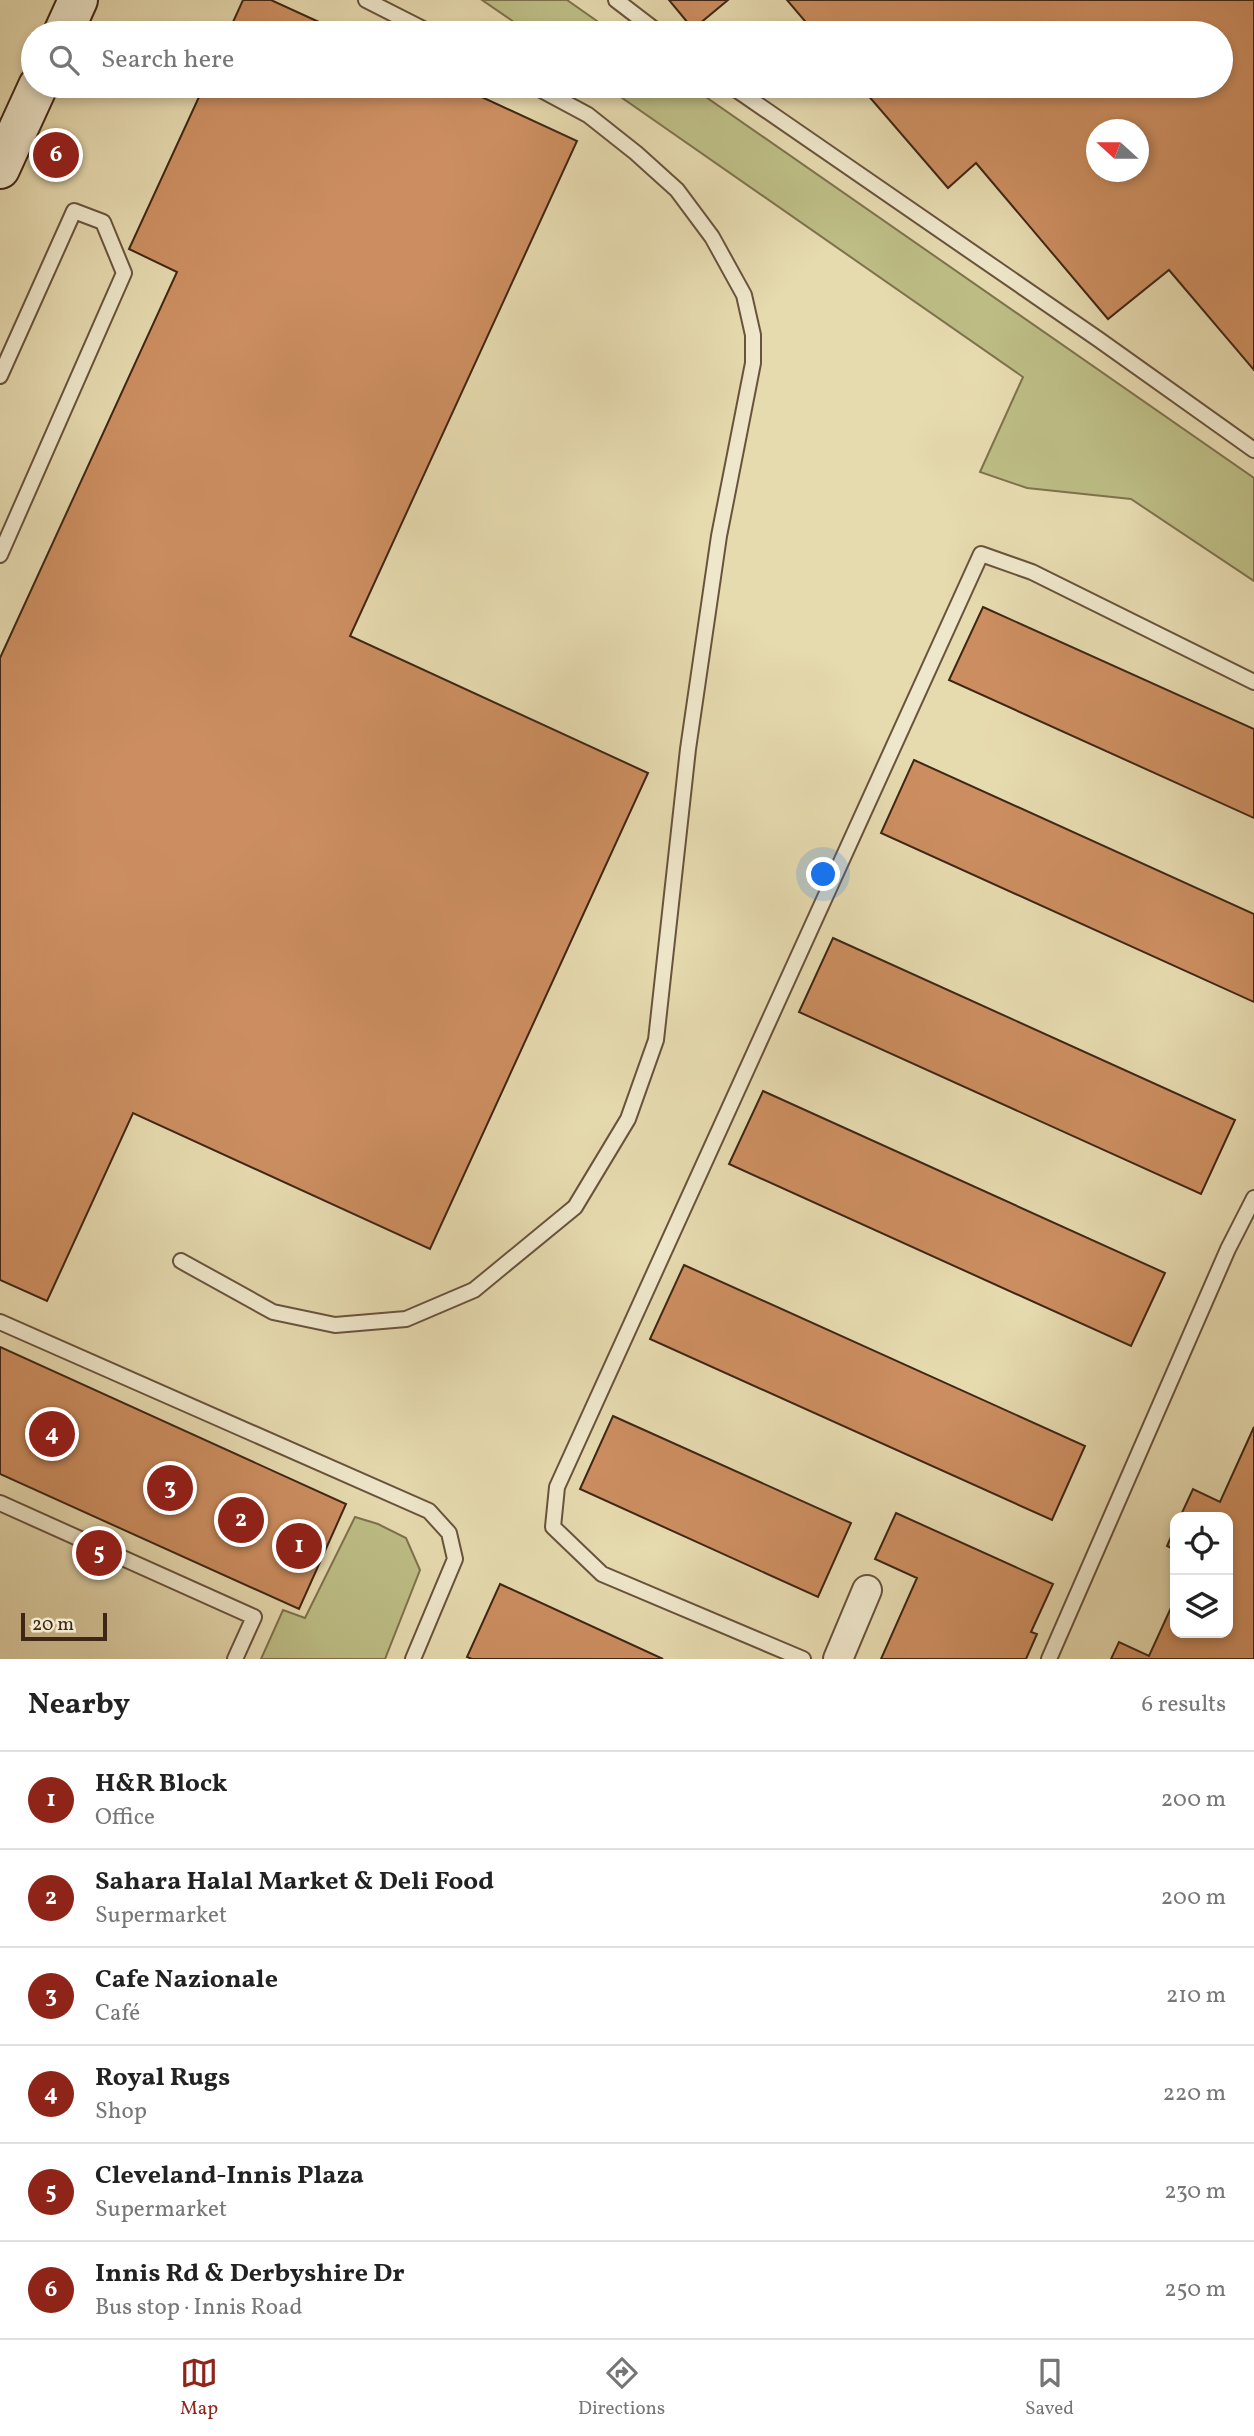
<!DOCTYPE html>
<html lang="en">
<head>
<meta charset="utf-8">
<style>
  :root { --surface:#fff; --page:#f2f2f2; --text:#222; --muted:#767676; --line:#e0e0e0; --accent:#8f2418 }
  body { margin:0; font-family:Vollkorn,serif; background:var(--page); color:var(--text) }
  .controls { position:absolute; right:21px; bottom:21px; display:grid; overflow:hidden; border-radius:14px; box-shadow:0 4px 10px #0003 }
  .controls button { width:63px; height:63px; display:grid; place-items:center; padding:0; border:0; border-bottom:2px solid var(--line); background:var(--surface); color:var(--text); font:35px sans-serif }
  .compass { position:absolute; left:1086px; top:119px; width:63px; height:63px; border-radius:50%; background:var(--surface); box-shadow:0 4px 10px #0003; rotate:291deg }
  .scale { position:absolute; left:21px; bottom:18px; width:86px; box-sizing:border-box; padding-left:7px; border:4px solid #3f2615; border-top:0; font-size:19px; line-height:24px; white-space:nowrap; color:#3f2615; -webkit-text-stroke:5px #efe7cb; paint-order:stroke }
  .you { position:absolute; left:824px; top:875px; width:24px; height:24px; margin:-18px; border:5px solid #fff; border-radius:50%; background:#1a73e8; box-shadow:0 0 0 10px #1a73e833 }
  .badge { display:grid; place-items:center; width:46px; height:46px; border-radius:50%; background:var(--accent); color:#fff; font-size:23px; font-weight:700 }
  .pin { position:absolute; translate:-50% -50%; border:4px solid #fff; box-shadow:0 2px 7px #0006 }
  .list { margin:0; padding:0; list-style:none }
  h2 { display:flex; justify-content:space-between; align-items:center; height:91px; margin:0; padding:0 28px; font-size:30px }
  h2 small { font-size:23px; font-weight:400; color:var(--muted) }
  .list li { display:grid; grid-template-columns:46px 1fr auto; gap:21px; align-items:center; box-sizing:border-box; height:98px; padding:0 28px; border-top:2px solid var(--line) }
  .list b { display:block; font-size:26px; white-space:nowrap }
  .list p { margin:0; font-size:23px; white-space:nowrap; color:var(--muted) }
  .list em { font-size:23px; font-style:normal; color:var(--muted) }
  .icon { flex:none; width:38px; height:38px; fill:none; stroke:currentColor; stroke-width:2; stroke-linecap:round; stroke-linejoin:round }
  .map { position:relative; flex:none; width:1254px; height:1659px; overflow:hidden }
  .search { position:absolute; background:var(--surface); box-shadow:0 4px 10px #0003; left:21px; right:21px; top:21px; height:77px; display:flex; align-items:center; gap:18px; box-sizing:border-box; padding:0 24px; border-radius:38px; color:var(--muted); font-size:26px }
  .sheet { height:679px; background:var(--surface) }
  nav { display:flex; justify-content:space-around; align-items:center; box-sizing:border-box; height:98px; border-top:2px solid var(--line); background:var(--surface); font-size:19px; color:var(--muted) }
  nav a { display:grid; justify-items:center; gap:4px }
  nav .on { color:var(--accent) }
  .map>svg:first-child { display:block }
  .green { fill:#bdbd85; stroke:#7e724d; stroke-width:2 }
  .building { fill:#cc8e60; stroke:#3f2615; stroke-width:2; fill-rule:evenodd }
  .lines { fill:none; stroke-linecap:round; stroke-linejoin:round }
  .service-casing { stroke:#69533c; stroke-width:18 }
  .minor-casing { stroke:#69533c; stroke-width:32 }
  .secondary-casing { stroke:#3f2615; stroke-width:42 }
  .service { stroke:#efe7cb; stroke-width:14 }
  .minor { stroke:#efe7cb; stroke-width:28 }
  .secondary { stroke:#efe7cb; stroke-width:38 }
</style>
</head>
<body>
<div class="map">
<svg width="1254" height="1659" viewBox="0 0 1254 1659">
  <rect width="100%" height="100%" fill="#e6daaf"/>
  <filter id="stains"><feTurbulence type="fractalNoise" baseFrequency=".00286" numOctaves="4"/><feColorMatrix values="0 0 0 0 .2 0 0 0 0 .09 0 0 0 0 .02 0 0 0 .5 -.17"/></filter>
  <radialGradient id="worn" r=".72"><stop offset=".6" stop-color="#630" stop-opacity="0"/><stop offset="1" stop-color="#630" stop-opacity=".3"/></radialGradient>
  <!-- green -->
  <path class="green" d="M482 0H567L614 33H530Z
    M605 86H690L1254 478V581L1131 499 1027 488 980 472 1023 377Z
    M355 1517 378 1524 406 1538 420 1570 385 1659H261L283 1610 305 1618Z"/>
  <!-- building -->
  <path class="building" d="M243 0H271L343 33H228Z
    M669 0H728L693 29Z
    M787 0H1254V370L1169 270 1108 319 976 163 948 188 860 86H1221V33H815ZM1096 130H1138V172H1096Z
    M204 86H458L577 141 350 636 648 773 430 1249 133 1113 47 1301 0 1280V658L177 272 129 249Z
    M983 607 1254 729V818L949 680Z
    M914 760 1254 914V1002L881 833Z
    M833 938 1235 1120 1201 1194 799 1012Z
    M763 1091 1165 1273 1131 1346 729 1164Z
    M684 1265 1085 1446 1052 1520 650 1339Z
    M0 1347 346 1504 299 1609 0 1474Z
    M613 1416 851 1523 818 1597 580 1489Z
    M1254 1427V1659H1111L1119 1642 1149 1656 1175 1599V1633H1228V1517H1180L1193 1489 1220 1502Z
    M896 1513 1053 1584 1031 1632 1037 1634 1026 1659H881L917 1578 875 1559Z
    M1175 1528V1550L1167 1546Z
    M500 1584 663 1659H472L467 1657Z"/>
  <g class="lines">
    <defs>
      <path id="service" d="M366 0 431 33
        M616 0 659 33
        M731 86 1098 339 1254 450
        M0 376 74 211 103 222 124 273 0 555
        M181 1261 273 1312 335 1325 406 1319 474 1290 575 1207 628 1119 656 1040 688 749 719 536 753 363V335L744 295 712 237 677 190 636 153 588 115 534 86
        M0 1322 429 1511 449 1533 455 1559 413 1659
        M0 1503 254 1617 235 1659
        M803 1659 602 1574 553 1527 557 1487 981 554 1032 572 1254 682
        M1049 1659 1228 1249 1254 1198"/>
      <path id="minor" d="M838 1659 867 1590"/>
      <path id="secondary" d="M63 33 78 0
        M0 169 38 86"/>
    </defs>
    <!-- service casing -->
    <use href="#service" class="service-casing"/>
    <!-- minor casing -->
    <use href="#minor" class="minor-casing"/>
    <!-- secondary casing -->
    <use href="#secondary" class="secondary-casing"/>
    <!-- service -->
    <use href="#service" class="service"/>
    <!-- minor -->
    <use href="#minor" class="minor"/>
    <!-- secondary -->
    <use href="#secondary" class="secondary"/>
  </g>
  <rect width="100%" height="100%" filter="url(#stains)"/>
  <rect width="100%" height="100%" fill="url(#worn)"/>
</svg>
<div class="controls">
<button><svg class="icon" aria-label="locate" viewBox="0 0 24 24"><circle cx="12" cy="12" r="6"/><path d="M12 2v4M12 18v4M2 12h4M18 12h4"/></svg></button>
<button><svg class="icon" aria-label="layers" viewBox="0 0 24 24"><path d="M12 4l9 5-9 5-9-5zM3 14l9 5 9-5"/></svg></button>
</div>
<svg class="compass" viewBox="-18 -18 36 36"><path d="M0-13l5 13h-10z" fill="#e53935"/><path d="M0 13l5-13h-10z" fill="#767676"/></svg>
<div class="scale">20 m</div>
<div class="you"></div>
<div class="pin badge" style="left:299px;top:1546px">1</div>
<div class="pin badge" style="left:241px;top:1520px">2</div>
<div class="pin badge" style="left:170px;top:1488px">3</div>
<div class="pin badge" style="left:52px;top:1434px">4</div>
<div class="pin badge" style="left:99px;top:1553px">5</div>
<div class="pin badge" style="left:56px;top:155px">6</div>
<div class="search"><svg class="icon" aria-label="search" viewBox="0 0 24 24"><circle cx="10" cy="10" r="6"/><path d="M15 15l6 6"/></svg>Search here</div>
</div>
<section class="sheet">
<h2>Nearby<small>6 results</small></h2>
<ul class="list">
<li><span class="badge">1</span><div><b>H&amp;R Block</b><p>Office</p></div><em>200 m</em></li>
<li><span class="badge">2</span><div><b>Sahara Halal Market &amp; Deli Food</b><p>Supermarket</p></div><em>200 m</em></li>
<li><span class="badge">3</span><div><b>Cafe Nazionale</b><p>Café</p></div><em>210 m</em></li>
<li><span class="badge">4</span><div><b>Royal Rugs</b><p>Shop</p></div><em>220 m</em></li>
<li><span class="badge">5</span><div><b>Cleveland-Innis Plaza</b><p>Supermarket</p></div><em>230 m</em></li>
<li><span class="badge">6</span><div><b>Innis Rd &amp; Derbyshire Dr</b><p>Bus stop · Innis Road</p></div><em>250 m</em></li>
</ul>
</section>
<nav>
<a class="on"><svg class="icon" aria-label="map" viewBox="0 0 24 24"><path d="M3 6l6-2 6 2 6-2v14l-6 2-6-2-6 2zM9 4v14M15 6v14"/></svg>Map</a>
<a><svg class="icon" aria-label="directions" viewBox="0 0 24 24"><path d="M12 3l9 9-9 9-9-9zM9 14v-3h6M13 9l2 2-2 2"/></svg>Directions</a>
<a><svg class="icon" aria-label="saved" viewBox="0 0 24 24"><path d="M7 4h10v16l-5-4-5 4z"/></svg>Saved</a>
</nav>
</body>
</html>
